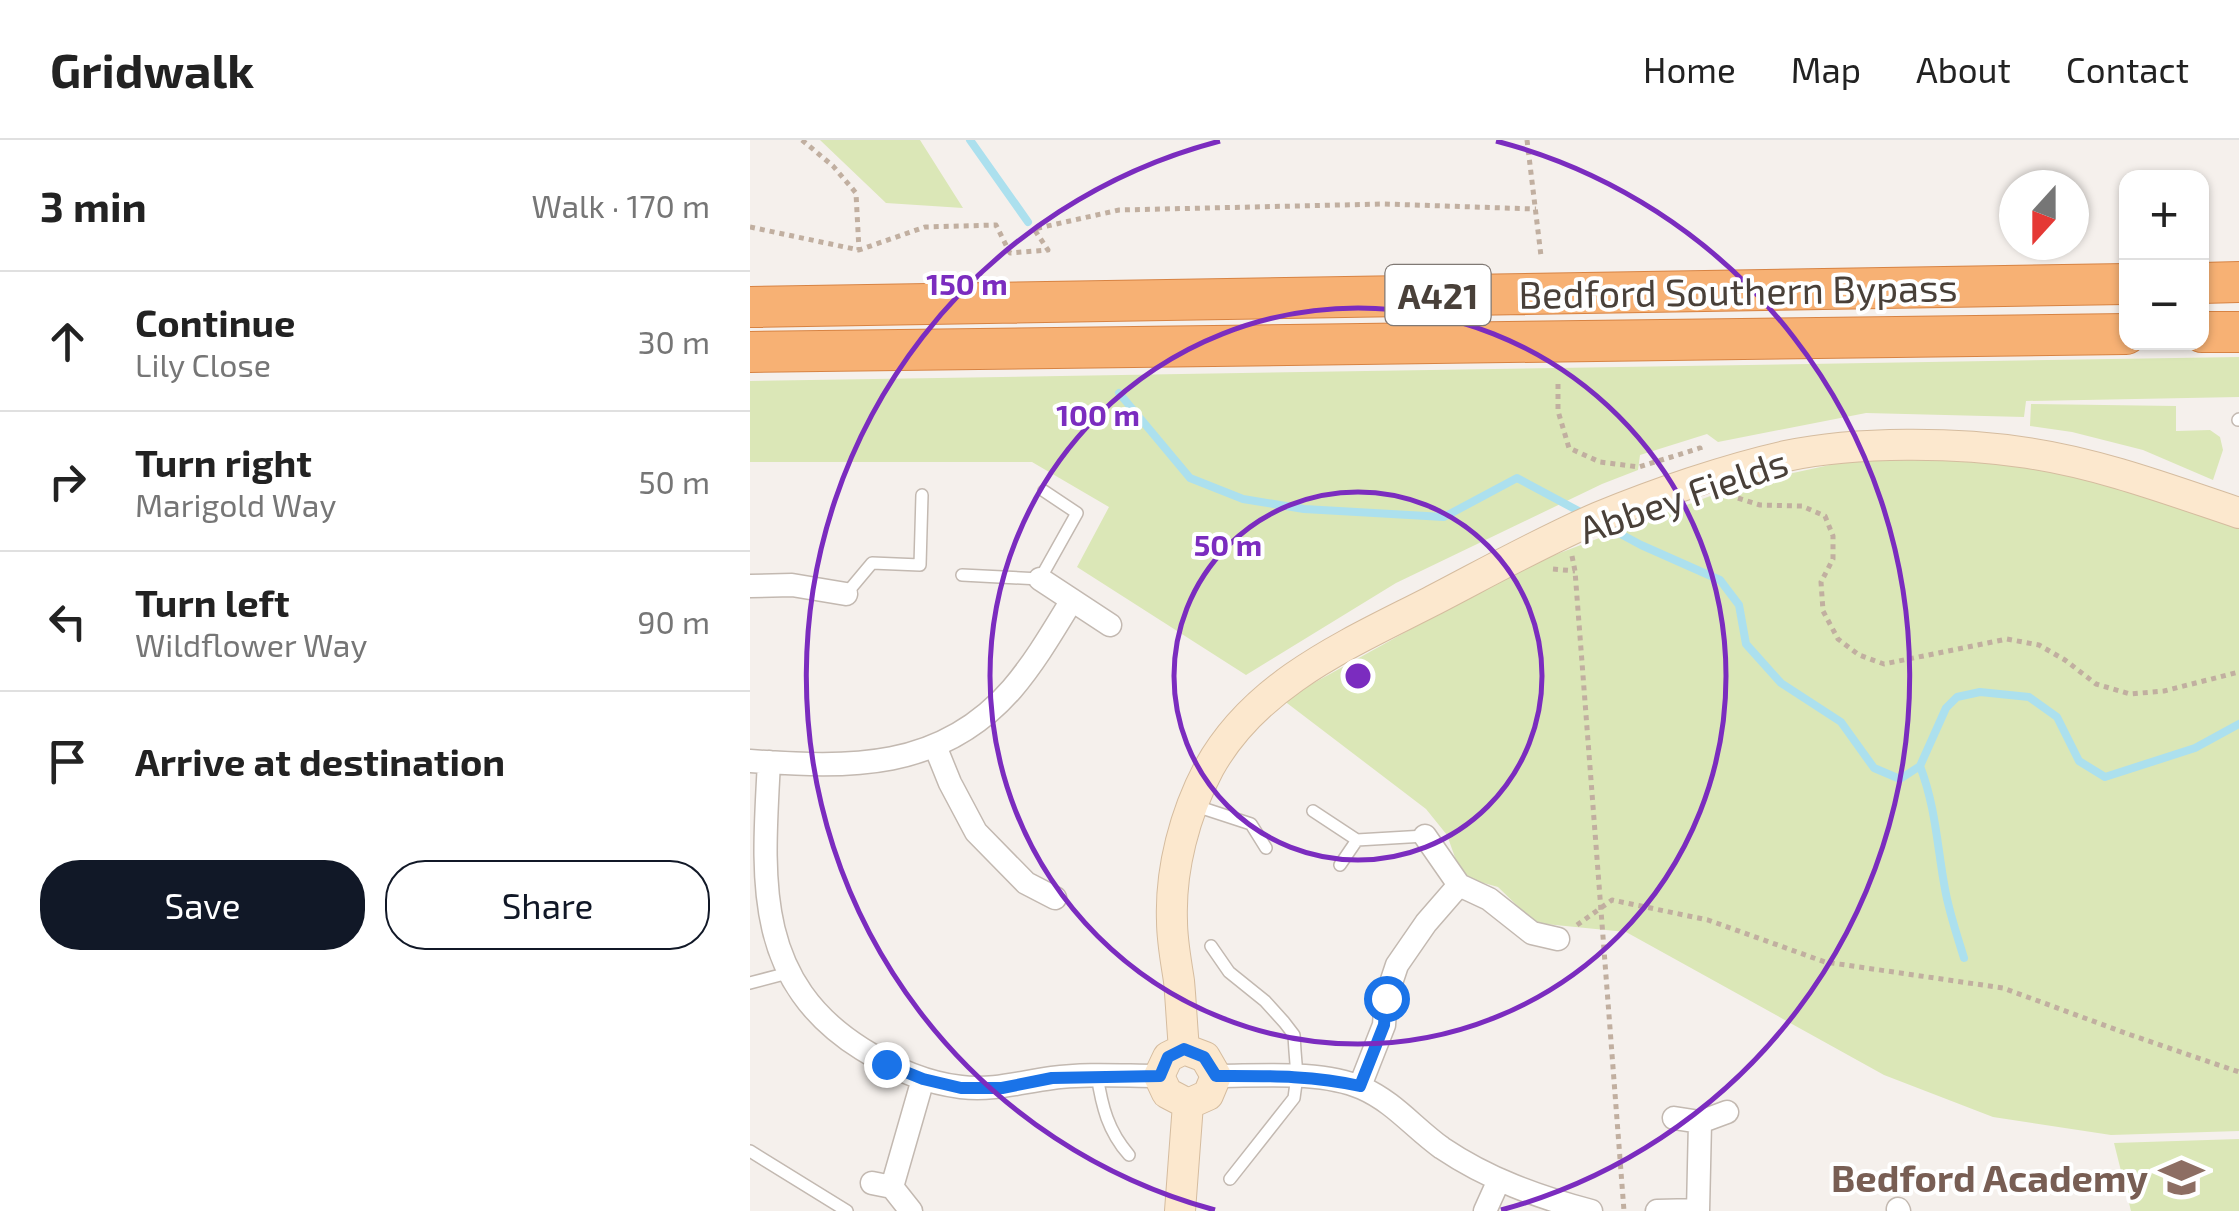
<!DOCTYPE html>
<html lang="en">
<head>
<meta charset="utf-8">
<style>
  :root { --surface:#fff; --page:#f6f6f6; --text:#222; --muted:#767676; --line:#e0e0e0; --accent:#111827 }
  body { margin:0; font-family:"Exo 2",sans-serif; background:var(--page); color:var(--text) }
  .controls { position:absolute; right:30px; top:30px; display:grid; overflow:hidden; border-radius:20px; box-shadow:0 2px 8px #0004 }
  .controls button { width:90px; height:90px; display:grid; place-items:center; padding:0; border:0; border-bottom:2px solid var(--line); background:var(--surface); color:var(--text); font:50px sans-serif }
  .compass { position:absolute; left:1249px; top:30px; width:90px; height:90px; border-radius:50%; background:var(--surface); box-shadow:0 2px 8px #0004; rotate:201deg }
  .stop { position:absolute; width:30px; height:30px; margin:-22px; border:8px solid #1a73e8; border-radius:50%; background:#fff }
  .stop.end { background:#1a73e8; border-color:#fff; box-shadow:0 2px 10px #0008 }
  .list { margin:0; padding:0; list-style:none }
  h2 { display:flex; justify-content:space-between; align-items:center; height:130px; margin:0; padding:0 40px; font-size:42px }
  h2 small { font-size:32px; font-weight:400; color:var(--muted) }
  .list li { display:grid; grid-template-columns:65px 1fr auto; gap:30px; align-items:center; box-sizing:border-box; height:140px; padding:0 40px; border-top:2px solid var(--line) }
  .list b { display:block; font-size:38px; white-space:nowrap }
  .list p { margin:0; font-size:32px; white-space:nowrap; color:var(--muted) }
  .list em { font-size:32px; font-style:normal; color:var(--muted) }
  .actions { display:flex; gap:20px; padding:30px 40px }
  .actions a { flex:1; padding:22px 0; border:2px solid var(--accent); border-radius:40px; text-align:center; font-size:35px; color:var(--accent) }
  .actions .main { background:var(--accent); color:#fff }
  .icon { flex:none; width:55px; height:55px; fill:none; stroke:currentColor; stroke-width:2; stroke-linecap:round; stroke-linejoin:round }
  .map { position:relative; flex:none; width:1489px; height:1071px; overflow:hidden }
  header { display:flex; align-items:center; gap:60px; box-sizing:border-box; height:140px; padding:0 50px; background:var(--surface); border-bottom:2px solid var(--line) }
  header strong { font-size:48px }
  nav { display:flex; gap:55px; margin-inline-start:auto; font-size:35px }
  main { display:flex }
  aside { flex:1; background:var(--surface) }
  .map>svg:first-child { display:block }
  .green { fill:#dbe7b7 }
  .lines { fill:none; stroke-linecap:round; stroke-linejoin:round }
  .stream { stroke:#ace0ee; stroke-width:8 }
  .lane-casing { stroke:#c3b9b1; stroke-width:14 }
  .street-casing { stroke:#c3b9b1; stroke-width:25 }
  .secondary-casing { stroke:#d5bc9f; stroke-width:32 }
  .highway-casing { stroke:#d78343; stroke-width:42 }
  .path { stroke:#c1afa0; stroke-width:5; stroke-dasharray:5 5; stroke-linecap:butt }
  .lane { stroke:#fff; stroke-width:11 }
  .street { stroke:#fff; stroke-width:22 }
  .secondary { stroke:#fce8ce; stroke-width:30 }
  .highway { stroke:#f7b174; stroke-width:40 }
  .route { stroke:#1a73e8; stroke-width:12 }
  .ring { fill:none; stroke:#7b2cbf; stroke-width:5 }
  .labels { text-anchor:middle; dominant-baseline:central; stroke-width:8; stroke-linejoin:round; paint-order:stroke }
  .shield { fill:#fff; stroke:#807974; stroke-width:2.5 }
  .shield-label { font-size:35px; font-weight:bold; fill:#494039 }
  .street-label { font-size:38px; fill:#494039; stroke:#fff }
  .education-label { font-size:38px; font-weight:bold; fill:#785e54; stroke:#fff; text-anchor:end }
  .centre { fill:#7b2cbf; stroke:#fff; stroke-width:5 }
  .ring-label { font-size:30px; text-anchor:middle; font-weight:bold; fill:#7b2cbf; stroke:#fff; stroke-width:8; stroke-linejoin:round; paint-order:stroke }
</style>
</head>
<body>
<header>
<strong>Gridwalk</strong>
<nav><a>Home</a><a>Map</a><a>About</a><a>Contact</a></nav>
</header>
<main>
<aside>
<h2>3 min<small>Walk · 170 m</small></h2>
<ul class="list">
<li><svg class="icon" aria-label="ahead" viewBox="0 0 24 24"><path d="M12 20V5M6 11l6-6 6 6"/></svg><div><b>Continue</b><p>Lily Close</p></div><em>30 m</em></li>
<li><svg class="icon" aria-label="right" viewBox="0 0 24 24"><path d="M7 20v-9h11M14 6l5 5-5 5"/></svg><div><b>Turn right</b><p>Marigold Way</p></div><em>50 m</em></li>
<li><svg class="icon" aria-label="left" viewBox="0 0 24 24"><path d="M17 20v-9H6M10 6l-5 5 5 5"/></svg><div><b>Turn left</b><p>Wildflower Way</p></div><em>90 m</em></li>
<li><svg class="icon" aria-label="arrive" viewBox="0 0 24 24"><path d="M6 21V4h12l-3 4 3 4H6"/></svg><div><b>Arrive at destination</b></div></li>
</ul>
<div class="actions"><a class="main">Save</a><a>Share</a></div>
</aside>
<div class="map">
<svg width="1489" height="1071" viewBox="0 0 1489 1071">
  <rect width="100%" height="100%" fill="#f5f0ec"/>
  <!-- green -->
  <path class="green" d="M70 0H170L213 68 136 63Z
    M1489 217V257L1276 261 1274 277 1116 273 968 302 957 294 890 315 888 330 852 344 646 443 496 535 327 427 359 367 282 322H0V241Z
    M1281 264 1426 266V291L1460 290 1470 297 1473 310 1463 340 1393 310 1322 292 1280 286Z
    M1121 316 1215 317 1354 340 1489 384V991L1361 995 1243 977 1134 935 876 792 785 783 748 747 712 737 697 695 676 669 533 560 773 427 992 344Z
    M1489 999V1071H1381L1364 1003Z"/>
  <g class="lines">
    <!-- stream -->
    <path class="stream" d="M220 0 278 82
      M369 253 440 338 493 359 554 369 694 377 767 338 836 375
      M852 384 891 405 970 440 989 465 996 504 1031 543 1091 582 1124 628 1150 639 1170 626 1196 568 1207 557 1230 552 1279 557 1307 577 1329 621 1355 637 1445 608 1489 584
      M1170 626C1186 668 1187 706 1195 749 1199 772 1207 795 1214 818"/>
    <defs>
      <path id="lane" d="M1488 280 1489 279
        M212 435 290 439 327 373 294 351
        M96 454 122 423 170 425 172 355
        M443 665 501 684 516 708
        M563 671 607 700 675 696
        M590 725 607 700
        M461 806 479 832 515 861 534 882 544 895 545 911 547 936 544 958 480 1039
        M0 843 38 833
        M347 935C352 967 358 991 379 1015
        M0 1011 97 1071"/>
      <path id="street" d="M290 439 360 485
        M0 446 42 445 96 454
        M185 606 200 643 226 692 276 743 305 758
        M0 621C99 628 191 631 262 549 285 522 303 491 322 460
        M19 622C13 736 2 840 112 909 142 928 176 943 211 947 243 951 271 942 302 938 337 933 374 936 409 936
        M675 696 709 745
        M466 936C510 936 571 930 612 948 644 962 664 988 692 1008 738 1039 788 1057 841 1071
        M610 946 634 885 636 858 647 825 676 783 709 745 739 759 782 793 808 799
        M924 978 950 982 977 972
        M122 1043 142 1047 161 1071
        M142 1047 173 939
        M1148 1069 1149 1071
        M735 1071 749 1040
        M907 1071 948 1070
        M948 1071 950 982"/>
      <path id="secondary" d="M434 909C432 886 431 863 429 841 426 821 422 801 422 781 420 729 435 673 459 628 506 543 598 504 680 462 736 433 791 402 849 377 905 354 977 329 1036 316 1107 301 1207 302 1278 313 1351 324 1420 350 1489 373
        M434 909 455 917 466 936 458 955 438 964 417 953 409 936 418 917Z
        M430 1071 438 964"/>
      <path id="highway" d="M1452 143 1489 142
        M0 167 1376 144
        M1452 192H1489
        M0 212 1376 194"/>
    </defs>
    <!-- lane casing -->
    <use href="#lane" class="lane-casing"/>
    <!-- street casing -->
    <use href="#street" class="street-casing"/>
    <!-- secondary casing -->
    <use href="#secondary" class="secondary-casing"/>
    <!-- highway casing -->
    <use href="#highway" class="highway-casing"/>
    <!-- path -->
    <path class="path" d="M52 0 83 26 106 53 109 110
      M777 0 791 116
      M0 87 109 110 175 87 246 85 260 113 298 110 284 89 369 70 634 64 786 69
      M808 244V271L819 308 850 322 889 327 950 308 951 313
      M988 358 1010 365 1052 366 1075 376 1083 396V419L1071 442 1073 471 1088 499 1109 515 1134 524 1257 499 1289 505 1315 520 1346 544 1380 554 1414 551 1489 532
      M822 416 825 431 874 1071
      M803 429 825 431
      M827 785 862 760 958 780 1075 822 1253 848 1378 894 1489 932"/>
    <!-- lane -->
    <use href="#lane" class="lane"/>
    <!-- street -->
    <use href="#street" class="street"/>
    <!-- secondary -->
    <use href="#secondary" class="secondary"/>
    <!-- highway -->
    <use href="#highway" class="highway"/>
  </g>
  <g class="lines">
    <!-- route -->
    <path class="route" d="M136 924 173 939 211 948H252L302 938 410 936 418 917 434 909 454 917 466 936C515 936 562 935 610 946L634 885 636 858"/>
  </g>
  <!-- distance rings -->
  <g class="ring">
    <circle cx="608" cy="536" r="184"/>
    <circle cx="608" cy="536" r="368"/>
    <path d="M465 1070A553 553 0 0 1 470 1M746 1A553 553 0 0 1 751 1070"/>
  </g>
  <!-- icons -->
  <defs>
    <symbol id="school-bare" viewBox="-9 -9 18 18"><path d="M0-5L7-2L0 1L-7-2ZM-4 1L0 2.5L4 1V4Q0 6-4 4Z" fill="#8d6e63" stroke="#fff" stroke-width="2.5" paint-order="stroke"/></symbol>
  </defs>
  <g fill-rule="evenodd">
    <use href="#school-bare" x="1400" y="1006" width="63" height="63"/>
  </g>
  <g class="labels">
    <!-- shield labels -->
    <rect class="shield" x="635.5" y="125" width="105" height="60" rx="8"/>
    <g class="shield-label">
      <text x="688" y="155">A421</text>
    </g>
    <!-- street labels -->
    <g class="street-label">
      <text transform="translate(988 150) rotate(-1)">Bedford Southern Bypass</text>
      <text transform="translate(933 355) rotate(-19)">Abbey Fields</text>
    </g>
    <!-- education labels -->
    <g class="education-label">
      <text x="1398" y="1037">Bedford Academy</text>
    </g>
  </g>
  <circle cx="608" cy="536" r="15" class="centre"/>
  <g class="ring-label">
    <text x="217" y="155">150 m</text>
    <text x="348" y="286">100 m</text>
    <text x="478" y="416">50 m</text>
  </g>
</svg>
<div class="controls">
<button>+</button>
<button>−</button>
</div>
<svg class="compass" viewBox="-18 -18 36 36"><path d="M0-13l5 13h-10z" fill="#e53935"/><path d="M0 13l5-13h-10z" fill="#767676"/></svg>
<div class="stop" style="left:636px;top:858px"></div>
<div class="stop end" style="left:136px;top:924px"></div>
</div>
</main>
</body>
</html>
